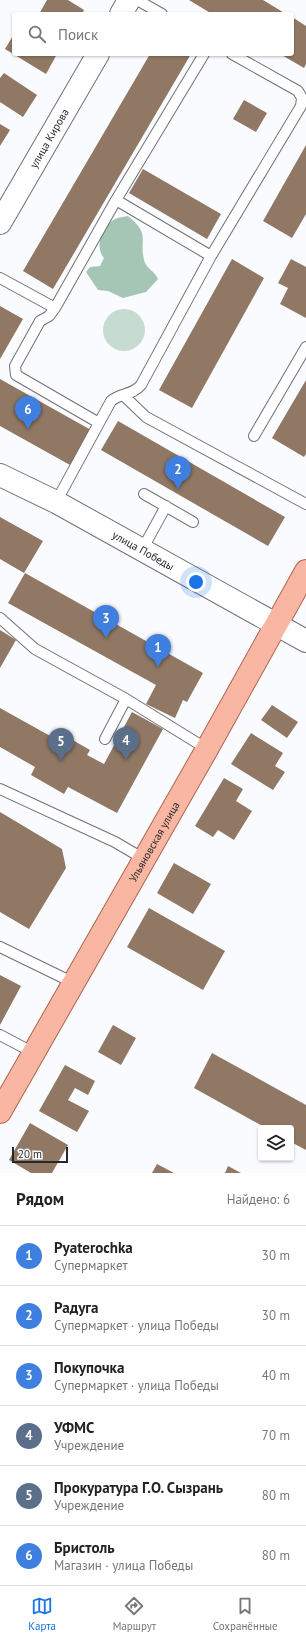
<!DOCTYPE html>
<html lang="ru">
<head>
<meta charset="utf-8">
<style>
  :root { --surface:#fff; --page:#f2f2f2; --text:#222; --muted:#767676; --line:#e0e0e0; --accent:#1a73e8 }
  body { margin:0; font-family:"PT Sans",sans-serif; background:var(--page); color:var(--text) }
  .controls { position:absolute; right:12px; bottom:12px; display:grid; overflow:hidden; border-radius:4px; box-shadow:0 1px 3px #0004 }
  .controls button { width:36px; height:36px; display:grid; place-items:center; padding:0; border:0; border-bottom:1px solid var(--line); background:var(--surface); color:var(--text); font:20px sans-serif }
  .scale { position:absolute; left:12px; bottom:10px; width:56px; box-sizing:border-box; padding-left:4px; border:2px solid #28282a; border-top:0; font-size:11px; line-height:14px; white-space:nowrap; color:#28282a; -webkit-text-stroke:3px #fafbff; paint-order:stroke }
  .you { position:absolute; left:196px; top:582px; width:14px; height:14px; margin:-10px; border:3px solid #fff; border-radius:50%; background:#1a73e8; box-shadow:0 0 0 6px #1a73e833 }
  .badge { display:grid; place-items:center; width:26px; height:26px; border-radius:50%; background:var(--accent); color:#fff; font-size:13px; font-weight:700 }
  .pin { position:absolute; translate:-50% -33px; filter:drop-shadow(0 1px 2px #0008) }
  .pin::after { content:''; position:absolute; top:21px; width:14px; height:12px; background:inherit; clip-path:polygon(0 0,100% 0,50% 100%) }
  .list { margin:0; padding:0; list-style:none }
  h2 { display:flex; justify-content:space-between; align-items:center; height:52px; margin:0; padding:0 16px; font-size:17px }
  h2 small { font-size:13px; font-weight:400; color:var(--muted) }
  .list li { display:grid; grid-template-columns:26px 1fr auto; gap:12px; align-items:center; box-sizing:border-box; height:60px; padding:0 16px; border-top:1px solid var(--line) }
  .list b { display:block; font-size:15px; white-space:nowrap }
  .list p { margin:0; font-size:13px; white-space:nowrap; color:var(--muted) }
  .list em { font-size:13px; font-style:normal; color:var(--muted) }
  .icon { flex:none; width:22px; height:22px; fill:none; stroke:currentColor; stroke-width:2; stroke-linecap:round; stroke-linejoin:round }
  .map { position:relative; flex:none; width:306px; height:1173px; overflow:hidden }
  .search { position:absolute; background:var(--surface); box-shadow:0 1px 3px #0004; left:12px; right:12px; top:12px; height:44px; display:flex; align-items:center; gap:10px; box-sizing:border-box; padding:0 14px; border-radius:4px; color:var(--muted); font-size:15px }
  .sheet { height:412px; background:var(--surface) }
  nav { display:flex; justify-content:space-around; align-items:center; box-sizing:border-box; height:56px; border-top:1px solid var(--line); background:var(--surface); font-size:11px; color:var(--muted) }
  nav a { display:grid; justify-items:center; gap:2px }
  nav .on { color:var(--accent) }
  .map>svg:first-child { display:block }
  .green { fill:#c6dcd0 }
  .forest { fill:#a6c6b5 }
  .building { fill:#907864 }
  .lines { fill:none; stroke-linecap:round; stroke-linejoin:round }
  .lane-casing { stroke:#707177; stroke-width:12 }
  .secondary-casing { stroke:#707177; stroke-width:24 }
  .primary-casing { stroke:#ad6550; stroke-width:24 }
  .lane { stroke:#fff; stroke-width:10 }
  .secondary { stroke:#fff; stroke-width:22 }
  .primary { stroke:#f8b6a3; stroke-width:22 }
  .labels { text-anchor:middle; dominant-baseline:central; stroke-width:3; stroke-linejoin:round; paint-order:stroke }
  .street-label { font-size:11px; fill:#28282a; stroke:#fafbff }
</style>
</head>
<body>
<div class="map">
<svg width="306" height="1173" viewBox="0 0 306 1173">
  <rect width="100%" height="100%" fill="#fafbff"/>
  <!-- green -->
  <path class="green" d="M103 330a21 21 0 1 1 42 0a21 21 0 1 1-42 0Z"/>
  <!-- forest -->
  <path class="forest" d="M128 216C151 235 139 238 144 260 146 269 155 271 158 279L146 292 123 298 108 291 98 290 86 272 90 267 100 266 104 258C94 246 102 226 115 219 119 217 124 217 128 216Z"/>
  <!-- building -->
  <path class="building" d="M47 0H68L84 10 82 14H39Z
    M189 0H263L286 14H212Z
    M292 17 306 26V64L304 68 280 54H292Z
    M14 34V54H57L46 74 5 49Z
    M150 54H191L53 289 23 271Z
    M4 73 37 95 23 117 0 102V78Z
    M244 100 267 113 256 132 233 119Z
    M0 124 10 130 0 146Z
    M306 145V214L292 238 263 221Z
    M143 169 221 214 207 239 129 193Z
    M232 259 264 278 192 408 159 390Z
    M291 259 306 267V318L280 304 288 288 278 283Z
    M0 306 23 319 0 359Z
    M0 379 91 430 70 465 0 426Z
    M306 380V454L304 457 272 438Z
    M118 421 285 517 268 546 101 450Z
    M0 517 43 541 24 573 0 559Z
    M25 573 203 673 187 702 183 700 175 718 146 704 156 685 8 603Z
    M0 630 16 640 0 668Z
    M272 705 298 722 287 738 261 720Z
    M0 708 52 737 57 731 90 750 87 755 104 764 132 712 163 729 117 813 68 787 64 794 31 775 35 767 0 747Z
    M251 733 283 753 275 766 285 772 273 790 231 764Z
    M224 778 243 789 236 801 252 811 234 840 218 830 213 837 195 826Z
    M0 812 62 849 66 868 29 929 0 912Z
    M174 863 211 884 193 914 157 893Z
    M149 908 225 951 203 990 127 947Z
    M0 975 21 986 0 1025Z
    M113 1025 136 1038 121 1065 98 1052Z
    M212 1053 306 1105V1150L291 1142V1128H266L194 1088Z
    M65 1065 95 1081 88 1095 75 1088 68 1100 89 1111 77 1132 39 1111Z
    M30 1123 68 1145 52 1173H31L9 1160Z
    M157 1164 174 1173H152Z
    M228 1166 241 1173H225Z"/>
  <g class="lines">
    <defs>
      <path id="lane" d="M137 0 162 14
        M116 200 211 256
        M0 278 55 308
        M123 395 146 417 306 504
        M99 423 16 375 15 366 40 321 49 316 55 308 116 200 204 54
        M254 436 306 347
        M144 494 193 522
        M56 502 111 401C120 393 133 395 141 385L211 256 301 106 302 98 298 91 232 54
        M142 550 166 506
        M0 618 35 649 126 699 207 749
        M105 739 126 699
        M0 789 115 842 144 859
        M0 947 74 983
        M0 1035 34 1053"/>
      <g id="secondary">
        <path d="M121 14 129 0"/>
        <path id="s1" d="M0 223 98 54"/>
        <path id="s2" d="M0 475 56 502 306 641"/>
      </g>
      <g id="primary">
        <path id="s3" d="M0 1112 207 749 306 571"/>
      </g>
    </defs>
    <!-- lane casing -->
    <use href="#lane" class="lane-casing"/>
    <!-- secondary casing -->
    <use href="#secondary" class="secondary-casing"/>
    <!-- primary casing -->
    <use href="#primary" class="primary-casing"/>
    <!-- lane -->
    <use href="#lane" class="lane"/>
    <!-- secondary -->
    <use href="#secondary" class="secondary"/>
    <!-- primary -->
    <use href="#primary" class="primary"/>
  </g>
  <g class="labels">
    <!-- street labels -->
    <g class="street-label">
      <text stroke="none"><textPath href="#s1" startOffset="98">улица Кирова</textPath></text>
      <text stroke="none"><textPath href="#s2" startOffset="162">улица Победы</textPath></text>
      <text stroke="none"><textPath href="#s3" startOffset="311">Ульяновская улица</textPath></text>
    </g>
  </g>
</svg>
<div class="controls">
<button><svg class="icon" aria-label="layers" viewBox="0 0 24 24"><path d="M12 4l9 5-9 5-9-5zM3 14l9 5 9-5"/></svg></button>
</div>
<div class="scale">20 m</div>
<div class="you"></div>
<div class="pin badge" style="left:158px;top:667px;background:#3f7fe0">1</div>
<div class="pin badge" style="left:178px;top:489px;background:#3f7fe0">2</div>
<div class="pin badge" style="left:106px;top:638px;background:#3f7fe0">3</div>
<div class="pin badge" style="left:126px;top:760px;background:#5c6f8a">4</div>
<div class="pin badge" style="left:61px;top:761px;background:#5c6f8a">5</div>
<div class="pin badge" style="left:28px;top:429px;background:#3f7fe0">6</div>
<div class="search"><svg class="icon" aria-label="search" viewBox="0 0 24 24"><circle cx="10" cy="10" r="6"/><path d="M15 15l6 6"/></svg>Поиск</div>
</div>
<section class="sheet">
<h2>Рядом<small>Найдено: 6</small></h2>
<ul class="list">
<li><span class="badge" style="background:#3f7fe0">1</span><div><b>Pyaterochka</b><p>Супермаркет</p></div><em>30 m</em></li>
<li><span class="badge" style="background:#3f7fe0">2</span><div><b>Радуга</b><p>Супермаркет · улица Победы</p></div><em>30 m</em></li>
<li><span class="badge" style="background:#3f7fe0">3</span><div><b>Покупочка</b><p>Супермаркет · улица Победы</p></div><em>40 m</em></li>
<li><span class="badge" style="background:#5c6f8a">4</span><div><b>УФМС</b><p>Учреждение</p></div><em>70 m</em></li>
<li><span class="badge" style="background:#5c6f8a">5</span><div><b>Прокуратура Г.О. Сызрань</b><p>Учреждение</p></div><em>80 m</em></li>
<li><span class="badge" style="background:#3f7fe0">6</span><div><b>Бристоль</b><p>Магазин · улица Победы</p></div><em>80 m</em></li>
</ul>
</section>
<nav>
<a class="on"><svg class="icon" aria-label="map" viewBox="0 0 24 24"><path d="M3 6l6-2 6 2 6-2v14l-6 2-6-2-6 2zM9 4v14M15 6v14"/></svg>Карта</a>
<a><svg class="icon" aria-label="directions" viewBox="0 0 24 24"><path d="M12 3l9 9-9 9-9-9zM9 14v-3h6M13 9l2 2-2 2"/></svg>Маршрут</a>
<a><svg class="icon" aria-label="saved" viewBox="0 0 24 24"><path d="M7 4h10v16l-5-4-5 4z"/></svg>Сохранённые</a>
</nav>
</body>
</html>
